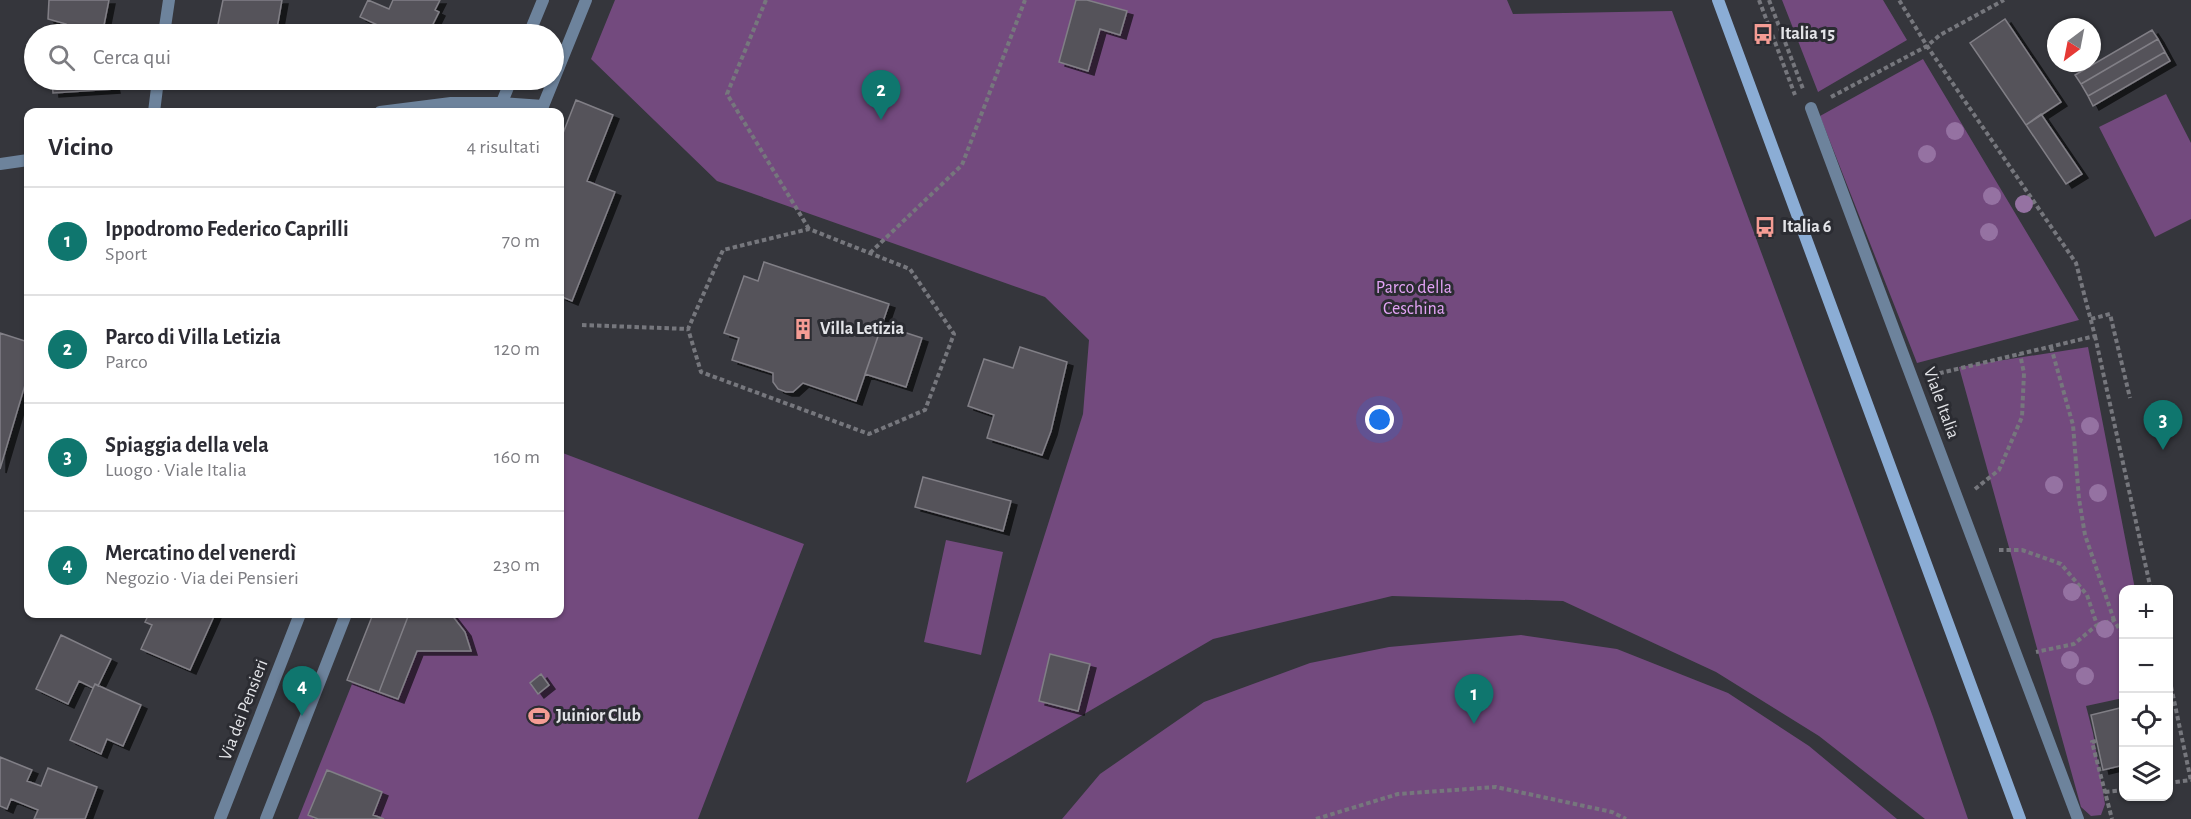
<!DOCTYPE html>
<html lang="it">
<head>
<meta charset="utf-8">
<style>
  :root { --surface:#fff; --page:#f2f2f3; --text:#2b2b33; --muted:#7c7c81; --line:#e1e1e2; --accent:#0f766e }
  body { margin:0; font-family:"Alegreya Sans",sans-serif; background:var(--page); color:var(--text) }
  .controls { position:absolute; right:18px; bottom:18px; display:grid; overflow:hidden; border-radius:12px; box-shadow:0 2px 4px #0004 }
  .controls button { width:54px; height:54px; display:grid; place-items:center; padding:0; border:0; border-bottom:2px solid var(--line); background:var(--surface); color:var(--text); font:30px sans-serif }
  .compass { position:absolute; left:2047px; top:18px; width:54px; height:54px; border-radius:50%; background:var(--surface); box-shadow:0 2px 4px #0004; rotate:212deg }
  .you { position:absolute; left:1380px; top:420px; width:21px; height:21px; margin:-15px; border:4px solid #fff; border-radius:50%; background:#1a73e8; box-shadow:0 0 0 9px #1a73e833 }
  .badge { display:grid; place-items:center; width:39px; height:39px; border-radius:50%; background:var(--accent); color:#fff; font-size:20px; font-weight:700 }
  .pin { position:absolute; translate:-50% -50px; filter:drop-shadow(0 2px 3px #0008) }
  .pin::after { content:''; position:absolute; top:32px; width:21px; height:18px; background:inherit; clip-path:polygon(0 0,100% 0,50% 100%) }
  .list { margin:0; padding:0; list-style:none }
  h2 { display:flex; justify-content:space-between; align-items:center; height:78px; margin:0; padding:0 24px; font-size:26px }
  h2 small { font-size:20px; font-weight:400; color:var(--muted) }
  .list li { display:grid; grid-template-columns:39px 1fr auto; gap:18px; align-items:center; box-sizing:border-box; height:108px; padding:0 24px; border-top:2px solid var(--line) }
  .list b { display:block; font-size:22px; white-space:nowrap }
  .list p { margin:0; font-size:20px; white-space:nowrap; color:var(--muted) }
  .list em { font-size:20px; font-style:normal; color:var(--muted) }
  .icon { flex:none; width:33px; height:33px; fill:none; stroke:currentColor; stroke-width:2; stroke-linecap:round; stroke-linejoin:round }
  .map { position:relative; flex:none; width:2191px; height:819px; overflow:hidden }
  .search { position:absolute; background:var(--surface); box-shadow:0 2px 4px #0004; left:24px; top:24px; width:540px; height:66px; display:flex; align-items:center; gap:15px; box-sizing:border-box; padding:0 21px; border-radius:33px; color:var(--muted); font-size:22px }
  .panel { position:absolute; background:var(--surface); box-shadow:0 2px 4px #0004; left:24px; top:108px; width:540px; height:510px; border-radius:12px }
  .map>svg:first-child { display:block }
  .green { fill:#734a7e }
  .building { fill:#55535a; stroke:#817f86; stroke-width:1.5; filter:url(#shadow) }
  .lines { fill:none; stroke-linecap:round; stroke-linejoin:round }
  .path { stroke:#76777d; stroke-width:4; stroke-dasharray:4.5 3; stroke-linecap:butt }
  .pedestrian { stroke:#6d839c; stroke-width:12 }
  .minor { stroke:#6d839c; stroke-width:12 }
  .secondary { stroke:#8badd5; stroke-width:12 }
  .tree { fill:#9572a2 }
  .labels { text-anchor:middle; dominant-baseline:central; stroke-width:6; stroke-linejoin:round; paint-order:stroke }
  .poi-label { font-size:18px; font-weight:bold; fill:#e3e4e8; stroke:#2b2c32; text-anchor:start }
  .park-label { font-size:18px; fill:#e3a3f5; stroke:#2b2c32 }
  .street-label { font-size:18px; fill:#e3e4e8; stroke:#2b2c32 }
</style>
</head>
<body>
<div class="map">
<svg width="2191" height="819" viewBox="0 0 2191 819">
  <defs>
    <filter id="shadow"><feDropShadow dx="6" dy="4" stdDeviation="0" flood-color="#0009"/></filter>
  </defs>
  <rect width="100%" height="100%" fill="#35363c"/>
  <!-- green -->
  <path class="green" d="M615 0H1507L1513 14 1672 11 1933 717 1968 819H1925L1819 736 1716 672 1563 601 1392 596 1213 639 966 783 1083 414 1089 340 1045 297 717 181 591 59Z
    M1782 0H1883L1907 40 1818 92Z
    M1923 59 2079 320 1917 363 1820 116Z
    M2166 94 2191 143V219L2155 237 2099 127Z
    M2088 347 2135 589 2124 590 2123 698 2086 706 2093 733 2105 804 2101 815 2091 816 2081 807 1959 367Z
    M560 452 804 544 698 819H298L380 614H560Z
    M946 540 1003 552 981 655 924 642Z
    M1521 635 1617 649 1728 693 1809 746 1897 819H1062L1100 774 1204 702 1310 663 1389 647Z"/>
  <!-- building -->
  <path class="building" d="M49 0H109L103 30 104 34H64L66 24 48 19Z
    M223 0H282L276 34H216Z
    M368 0 389 9 393 0H440L435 10 439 12 428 34H397L360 17Z
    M1076 0H1087L1127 11 1120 35 1100 29 1088 71 1059 62Z
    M2005 19 2061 102 2026 125 1970 43Z
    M2152 30 2158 39 2081 84 2075 75Z
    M2158 39 2165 52 2088 96 2081 84Z
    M2165 52 2170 61 2093 106 2088 96Z
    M52 80H112L114 89 53 93Z
    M576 100 613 115 587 181 615 192 572 301 560 296V141Z
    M2041 114 2082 174 2066 184 2026 125Z
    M764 262 889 304 856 401 803 383 793 392H786L778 389 773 382V373L732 360 739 338 724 333 744 276 758 281Z
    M882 325 922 338 906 387 865 374Z
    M0 333 28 342V375L0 469Z
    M1020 347 1067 362 1051 431 1042 455 987 438 994 415 968 406 984 359 1013 368Z
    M923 477 1011 501 1003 531 915 507Z
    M149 614H215L190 670 141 649 152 625 145 622Z
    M373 614H409L379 692 347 680Z
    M409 614H451L465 632 471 651H417L398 699 379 692Z
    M61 635 111 659 98 686 95 684 93 688 79 681 68 704 36 689Z
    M1050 654 1090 664 1078 711 1039 701Z
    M541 674 549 685 538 694 530 683Z
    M95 684 141 705 123 746 107 739 101 754 70 740Z
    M2124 707V765L2103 770 2091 715Z
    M0 757 32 770 27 781 41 786 48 768 97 787 85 819H34L38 810 11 799 7 809 0 806Z
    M327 770 382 792 373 815 384 819H318L308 815Z"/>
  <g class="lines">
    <!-- path -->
    <path class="path" d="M766 0 727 94 809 229
      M1759 0 1795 95
      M1769 0 1803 89
      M1831 97 1927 46 1899 0
      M870 253 962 165 1025 0
      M2091 319 2110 314 2130 398
      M582 325 688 329 723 250 809 229 910 269 954 334 925 410 869 434 701 372 688 329
      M2095 336 2151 590
      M2051 347 2073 425 2079 499 2085 535 2114 620
      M1932 375 2095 336 2076 263 1927 46 1940 35 2004 0
      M1975 489 1999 470 2022 417 2024 373 2020 354
      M1999 550H2022L2061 564 2087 595 2097 625 2074 644 2036 652
      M2097 625 2114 620 2124 637
      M2168 672 2191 781
      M2096 741 2092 742 2112 819
      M2168 783 2191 780
      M2105 792 2124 790
      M1316 819 1398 794 1496 787 1612 812 1626 819"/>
    <!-- pedestrian -->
    <path class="pedestrian" d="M1811 108C1900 345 1987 583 2078 819"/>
    <!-- minor -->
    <path class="minor" d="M164 34 169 0
      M529 34 543 0
      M541 111 586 0
      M154 112 158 80
      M380 112 451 103H502L543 106
      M498 112 511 80
      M0 164 28 160
      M220 819 300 614
      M266 819 346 614"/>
    <!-- secondary -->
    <path class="secondary" d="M1718 0 2020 819"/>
  </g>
  <!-- trees -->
  <g class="tree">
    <circle cx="1955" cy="131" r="9"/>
    <circle cx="1927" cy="154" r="9"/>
    <circle cx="1992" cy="196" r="9"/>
    <circle cx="2024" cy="204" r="9"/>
    <circle cx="1989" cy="232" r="9"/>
    <circle cx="2090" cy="426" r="9"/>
    <circle cx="2054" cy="485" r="9"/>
    <circle cx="2098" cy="493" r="9"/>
    <circle cx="2072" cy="592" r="9"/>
    <circle cx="2105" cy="629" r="9"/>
    <circle cx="2070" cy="660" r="9"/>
    <circle cx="2085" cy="676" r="9"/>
  </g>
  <!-- icons -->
  <defs>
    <symbol id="bus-bare" viewBox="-9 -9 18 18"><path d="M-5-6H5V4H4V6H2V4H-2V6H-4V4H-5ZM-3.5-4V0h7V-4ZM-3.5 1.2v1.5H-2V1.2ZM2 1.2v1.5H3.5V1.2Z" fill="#f59c94" stroke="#2b2c32" stroke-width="2.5" paint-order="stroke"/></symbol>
    <symbol id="building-bare" viewBox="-9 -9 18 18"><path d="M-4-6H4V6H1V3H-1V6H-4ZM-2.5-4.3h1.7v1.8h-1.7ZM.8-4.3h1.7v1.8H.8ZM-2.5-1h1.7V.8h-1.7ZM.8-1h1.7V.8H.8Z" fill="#f59c94" stroke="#2b2c32" stroke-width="2.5" paint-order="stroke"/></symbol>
    <symbol id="stadium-bare" viewBox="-9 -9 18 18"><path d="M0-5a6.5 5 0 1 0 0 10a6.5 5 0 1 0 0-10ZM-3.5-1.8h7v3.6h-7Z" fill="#f59c94" stroke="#2b2c32" stroke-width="2.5" paint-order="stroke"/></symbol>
  </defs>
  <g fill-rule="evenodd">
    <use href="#bus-bare" x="1748" y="19" width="30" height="30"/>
    <use href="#bus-bare" x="1750" y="212" width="30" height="30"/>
    <use href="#building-bare" x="788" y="314" width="30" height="30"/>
    <use href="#stadium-bare" x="524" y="701" width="30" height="30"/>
  </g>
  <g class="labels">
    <!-- poi labels -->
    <g class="poi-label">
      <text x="1780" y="34">Italia 15</text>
      <text x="1782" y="227">Italia 6</text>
      <text x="820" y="329">Villa Letizia</text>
      <text x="556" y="716">Juinior Club</text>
    </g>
    <!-- park labels -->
    <g class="park-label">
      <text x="1414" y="288">Parco della<tspan x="1414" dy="21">Ceschina</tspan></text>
    </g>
    <!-- street labels -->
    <g class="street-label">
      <text transform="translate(1941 403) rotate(70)">Viale Italia</text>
      <text transform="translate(244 710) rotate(-69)">Via dei Pensieri</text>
    </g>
  </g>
</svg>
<div class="controls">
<button>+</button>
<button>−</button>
<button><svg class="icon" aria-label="locate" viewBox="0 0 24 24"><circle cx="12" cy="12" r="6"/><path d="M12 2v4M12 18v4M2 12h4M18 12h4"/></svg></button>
<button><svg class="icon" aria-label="layers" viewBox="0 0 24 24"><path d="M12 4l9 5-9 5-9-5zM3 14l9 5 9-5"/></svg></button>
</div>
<svg class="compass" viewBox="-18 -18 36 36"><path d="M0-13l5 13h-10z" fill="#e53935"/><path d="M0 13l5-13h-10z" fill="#7c7c81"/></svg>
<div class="you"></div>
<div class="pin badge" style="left:1474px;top:724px">1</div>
<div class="pin badge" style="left:881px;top:120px">2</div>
<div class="pin badge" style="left:2163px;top:450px">3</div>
<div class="pin badge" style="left:302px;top:716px">4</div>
<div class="search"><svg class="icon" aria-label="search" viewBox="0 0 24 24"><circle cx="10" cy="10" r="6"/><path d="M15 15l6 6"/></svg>Cerca qui</div>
<section class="panel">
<h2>Vicino<small>4 risultati</small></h2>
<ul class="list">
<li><span class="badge">1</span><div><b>Ippodromo Federico Caprilli</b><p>Sport</p></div><em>70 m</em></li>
<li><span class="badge">2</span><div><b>Parco di Villa Letizia</b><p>Parco</p></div><em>120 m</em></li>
<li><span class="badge">3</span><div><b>Spiaggia della vela</b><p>Luogo · Viale Italia</p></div><em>160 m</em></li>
<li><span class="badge">4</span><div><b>Mercatino del venerdì</b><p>Negozio · Via dei Pensieri</p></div><em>230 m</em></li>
</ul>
</section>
</div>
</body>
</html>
